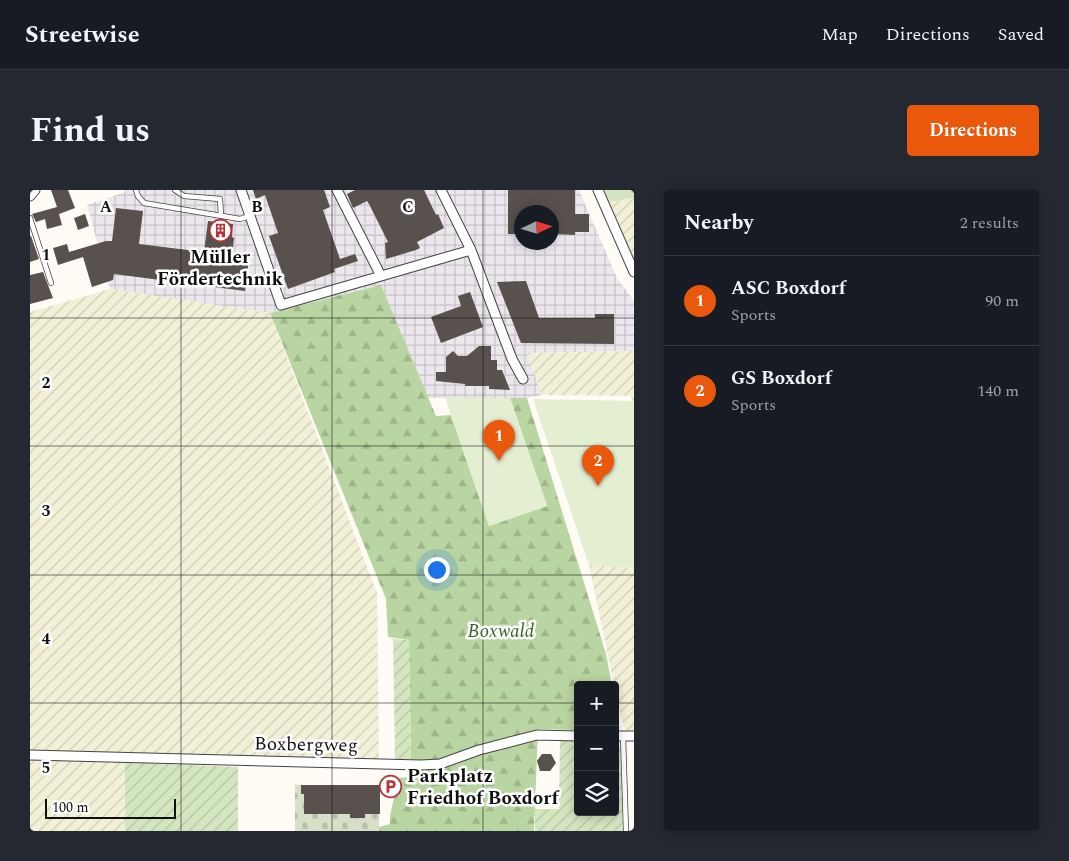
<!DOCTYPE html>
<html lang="en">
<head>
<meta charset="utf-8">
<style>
  :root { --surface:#171b24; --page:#242831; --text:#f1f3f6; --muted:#9ea1a6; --line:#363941; --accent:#ea580c }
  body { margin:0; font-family:Spectral,serif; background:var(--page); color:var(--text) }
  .controls { position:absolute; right:15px; bottom:15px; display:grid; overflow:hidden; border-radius:5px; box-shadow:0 2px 12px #0003 }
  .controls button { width:45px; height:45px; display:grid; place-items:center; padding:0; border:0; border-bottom:1px solid var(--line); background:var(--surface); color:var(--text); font:25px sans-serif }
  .compass { position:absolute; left:484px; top:15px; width:45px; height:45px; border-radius:50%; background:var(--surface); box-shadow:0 2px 12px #0003; rotate:86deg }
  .scale { position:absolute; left:15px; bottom:12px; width:131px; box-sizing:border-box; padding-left:5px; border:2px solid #101010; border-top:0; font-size:14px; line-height:18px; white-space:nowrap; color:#101010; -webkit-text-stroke:4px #fff; paint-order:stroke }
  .you { position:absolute; left:406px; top:379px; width:18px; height:18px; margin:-12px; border:4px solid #fff; border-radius:50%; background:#1a73e8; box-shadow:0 0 0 8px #1a73e833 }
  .badge { display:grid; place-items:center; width:32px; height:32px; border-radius:50%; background:var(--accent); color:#fff; font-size:16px; font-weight:700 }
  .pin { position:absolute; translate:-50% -41px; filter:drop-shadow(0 1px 2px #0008) }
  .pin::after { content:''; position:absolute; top:26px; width:18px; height:15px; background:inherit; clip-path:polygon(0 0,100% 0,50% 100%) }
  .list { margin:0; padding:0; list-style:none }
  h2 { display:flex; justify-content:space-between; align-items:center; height:65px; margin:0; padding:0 20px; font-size:21px }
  h2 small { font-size:16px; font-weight:400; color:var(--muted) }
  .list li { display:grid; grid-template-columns:32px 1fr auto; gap:15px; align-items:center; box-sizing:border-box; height:90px; padding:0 20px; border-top:1px solid var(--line) }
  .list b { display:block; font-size:19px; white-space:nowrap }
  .list p { margin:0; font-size:16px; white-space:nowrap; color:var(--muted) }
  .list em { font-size:16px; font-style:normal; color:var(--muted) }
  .icon { flex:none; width:28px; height:28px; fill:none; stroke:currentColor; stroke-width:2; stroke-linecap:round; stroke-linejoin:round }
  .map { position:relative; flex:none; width:604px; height:641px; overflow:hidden; border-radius:5px }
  header { display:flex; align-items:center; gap:30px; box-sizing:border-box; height:70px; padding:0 25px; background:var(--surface); border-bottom:1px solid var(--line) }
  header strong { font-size:24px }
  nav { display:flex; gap:28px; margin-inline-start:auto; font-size:18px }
  .intro { display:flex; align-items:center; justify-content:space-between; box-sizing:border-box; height:120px; padding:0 30px }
  h1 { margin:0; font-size:35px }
  .button { padding:12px 22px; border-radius:5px; background:var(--accent); color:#fff; font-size:18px; font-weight:700 }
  main { display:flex; gap:30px; padding:0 30px }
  aside { flex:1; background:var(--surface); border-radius:5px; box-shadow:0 2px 12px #0003 }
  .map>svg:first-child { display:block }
  .industrial { fill:url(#industrial-grid); fill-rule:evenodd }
  .farmland { fill:url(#farmland-furrows) }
  .grass { fill:#d4e6c0 }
  .forest { fill:url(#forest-firs) }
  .cemetery { fill:url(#cemetery-stones) }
  .garden { fill:url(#garden-furrows) }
  .pitch { fill:#e4eed1 }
  .building { fill:#58514d }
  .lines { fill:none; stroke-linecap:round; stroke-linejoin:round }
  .service-casing { stroke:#434343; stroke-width:6 }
  .minor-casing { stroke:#434343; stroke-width:11 }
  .service { stroke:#fff; stroke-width:4.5 }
  .minor { stroke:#fff; stroke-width:9 }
  .grid { fill:none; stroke:#101010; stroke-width:1; stroke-opacity:0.55 }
  .labels { text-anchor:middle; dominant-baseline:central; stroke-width:5; stroke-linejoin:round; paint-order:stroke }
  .poi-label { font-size:19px; font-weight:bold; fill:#101010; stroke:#fff }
  .park-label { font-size:19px; font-style:italic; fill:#336326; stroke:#fff }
  .street-label { font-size:19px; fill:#101010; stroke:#fff }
  .grid-label { font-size:16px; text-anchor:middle; font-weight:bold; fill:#101010; stroke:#fff; stroke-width:5; stroke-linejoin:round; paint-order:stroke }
</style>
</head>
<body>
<header>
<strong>Streetwise</strong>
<nav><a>Map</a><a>Directions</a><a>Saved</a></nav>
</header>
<div class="intro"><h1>Find us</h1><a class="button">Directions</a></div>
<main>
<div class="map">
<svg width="604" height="641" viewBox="0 0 604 641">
  <defs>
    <pattern id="industrial-grid" width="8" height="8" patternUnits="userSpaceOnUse" patternTransform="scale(1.25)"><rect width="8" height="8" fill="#ece6ed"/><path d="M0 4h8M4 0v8" fill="none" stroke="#c9c4ca"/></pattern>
    <pattern id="farmland-furrows" width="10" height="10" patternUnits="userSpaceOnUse" patternTransform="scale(1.25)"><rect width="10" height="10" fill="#f2f0d6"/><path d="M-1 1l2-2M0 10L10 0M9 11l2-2" fill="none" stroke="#cecdb7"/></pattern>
    <pattern id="forest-firs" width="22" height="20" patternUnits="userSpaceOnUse" patternTransform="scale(1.25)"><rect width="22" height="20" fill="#b9d5a1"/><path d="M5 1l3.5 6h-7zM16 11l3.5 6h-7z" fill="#9eb68a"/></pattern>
    <pattern id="cemetery-stones" width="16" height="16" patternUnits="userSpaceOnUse" patternTransform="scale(1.25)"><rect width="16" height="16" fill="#d7dfc6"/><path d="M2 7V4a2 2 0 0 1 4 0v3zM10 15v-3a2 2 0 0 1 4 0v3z" fill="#b8bea9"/></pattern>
    <pattern id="garden-furrows" width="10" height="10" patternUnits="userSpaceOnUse" patternTransform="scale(1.25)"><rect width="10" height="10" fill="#d4e6c0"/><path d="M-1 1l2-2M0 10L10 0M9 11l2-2" fill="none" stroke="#b5c4a4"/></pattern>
  </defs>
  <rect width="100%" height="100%" fill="#fefcf4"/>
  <!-- industrial -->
  <path class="industrial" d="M95 0H549L587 88 604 111V161L497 163 512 205 497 208H397L351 95 240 123 80 99 57 15 95 2ZM492 22H522V52H492Z"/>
  <!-- farmland -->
  <path class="farmland" d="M604 8V73L578 12Z
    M80 99 240 123 347 403 349 571 94 565 95 572V641H0V122Z
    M604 161V216L600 206 512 205 497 163Z
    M559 375 604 378V541H596L591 527Z"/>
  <!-- grass -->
  <path class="grass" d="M573 0H604V8L578 12Z"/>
  <!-- forest -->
  <path class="forest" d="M351 95 406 226 421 225 459 336 517 316 480 208H497L576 464 582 495H548V540L508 539 504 641H349V637L360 634V626L368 588 380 587 381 569 379 450 358 447 356 409 240 123Z"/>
  <!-- cemetery -->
  <path class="cemetery" d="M265 595H350L349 641H265Z"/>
  <!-- garden -->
  <path class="garden" d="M363 449 379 450 381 569H365Z
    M530 550H548V622H585V558H590L593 641H505V619H529Z
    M95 572 208 577V641H95Z"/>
  <!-- pitch -->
  <path class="pitch" d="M415 207 480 208 517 316 459 336Z
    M503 209 602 211 604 216V378L559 375Z"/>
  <!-- building -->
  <path class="building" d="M21 0H38L45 18 29 24 32 35 17 39 15 29 6 32 2 24 27 17Z
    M223 0H294L300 17 293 20 310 69 325 64 328 71 304 79 305 82 258 99 239 46 248 43 235 5 226 9Z
    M325 0H394L406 25 408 24 414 38 387 52 390 58 386 60 356 69 355 53 358 52 339 14 337 11 323 18 317 4Z
    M478 0H545V24H559V42H545V45L522 44V22H492V44H478Z
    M86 18 113 21 109 54 174 62 178 31 203 34 202 47 204 48 202 66 219 68 215 101 84 84 83 90 62 97 53 67 28 75 23 58 37 54 39 62 76 51H82Z
    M55 24 59 36 48 40 44 28Z
    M0 46H1L9 69 0 72Z
    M13 82 23 108 0 114V85Z
    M496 91 509 128H565V124H584V154L491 153 467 92Z
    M440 102 453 137 411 153 401 127 431 116 428 106Z
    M449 156H461V170H467V180H472L480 200 459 199V196H435V194L406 191V182H416V167L423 161 428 166H437Z
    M512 564H521L526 573 520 581H510L507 571Z
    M271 595H350V624H335V628H320V624H274V604H271Z"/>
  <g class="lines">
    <defs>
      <path id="service" d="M106 0 108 6 114 13 210 29 220 26
        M145 0 154 6 190 9 191 26
        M0 28 21 93
        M593 546 596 641"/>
      <path id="minor" d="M211 0 251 115 441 60 411 0
        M307 0 351 86
        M568 0 604 82
        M0 6 5 0
        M441 60 482 169 493 189
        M585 546H604
        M0 565 391 575 410 574 449 560 507 545 548 546"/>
    </defs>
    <!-- service casing -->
    <use href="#service" class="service-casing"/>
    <!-- minor casing -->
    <use href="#minor" class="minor-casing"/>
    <!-- service -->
    <use href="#service" class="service"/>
    <!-- minor -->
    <use href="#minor" class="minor"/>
  </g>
  <!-- grid -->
  <path class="grid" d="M151 0V641M302 0V641M453 0V641M0 128H604M0 256H604M0 385H604M0 513H548M585 513H604"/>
  <!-- icons -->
  <defs>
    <symbol id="building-ring" viewBox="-11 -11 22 22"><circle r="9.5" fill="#fff" stroke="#b4343c" stroke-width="1.5"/><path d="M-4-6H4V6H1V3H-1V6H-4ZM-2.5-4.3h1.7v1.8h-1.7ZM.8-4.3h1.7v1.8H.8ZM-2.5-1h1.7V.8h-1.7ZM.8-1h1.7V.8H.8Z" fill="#b4343c"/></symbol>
    <symbol id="parking-ring" viewBox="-11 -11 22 22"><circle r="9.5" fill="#fff" stroke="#b4343c" stroke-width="1.5"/><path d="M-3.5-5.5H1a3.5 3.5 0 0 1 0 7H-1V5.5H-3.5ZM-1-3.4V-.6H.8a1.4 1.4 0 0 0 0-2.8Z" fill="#b4343c"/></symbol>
  </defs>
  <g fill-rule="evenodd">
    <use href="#building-ring" x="178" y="28" width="25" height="25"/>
    <use href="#parking-ring" x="348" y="584" width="25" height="25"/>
  </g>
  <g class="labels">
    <!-- poi labels -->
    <g class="poi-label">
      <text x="190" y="67">Müller<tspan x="190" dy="22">Fördertechnik</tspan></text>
      <text x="377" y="586" text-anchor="start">Parkplatz<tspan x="377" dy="22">Friedhof Boxdorf</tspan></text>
    </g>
    <!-- park labels -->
    <g class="park-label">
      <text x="471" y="441">Boxwald</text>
    </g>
    <!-- street labels -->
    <g class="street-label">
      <text transform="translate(276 555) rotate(1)">Boxbergweg</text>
    </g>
  </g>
  <g class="grid-label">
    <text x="76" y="22">A</text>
    <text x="227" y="22">B</text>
    <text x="378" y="22">C</text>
    <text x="16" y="70">1</text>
    <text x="16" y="198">2</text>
    <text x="16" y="326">3</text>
    <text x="16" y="454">4</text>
    <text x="16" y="583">5</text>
  </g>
</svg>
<div class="controls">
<button>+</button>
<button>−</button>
<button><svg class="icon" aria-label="layers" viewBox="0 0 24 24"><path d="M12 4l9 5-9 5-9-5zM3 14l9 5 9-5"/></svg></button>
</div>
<svg class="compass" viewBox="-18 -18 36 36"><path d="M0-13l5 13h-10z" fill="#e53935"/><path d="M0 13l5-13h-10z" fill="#9ea1a6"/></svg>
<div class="scale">100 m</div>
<div class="you"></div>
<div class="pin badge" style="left:469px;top:271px">1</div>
<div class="pin badge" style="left:568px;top:296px">2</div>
</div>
<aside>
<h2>Nearby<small>2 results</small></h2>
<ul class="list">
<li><span class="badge">1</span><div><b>ASC Boxdorf</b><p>Sports</p></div><em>90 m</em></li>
<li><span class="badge">2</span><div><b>GS Boxdorf</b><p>Sports</p></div><em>140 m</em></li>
</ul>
</aside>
</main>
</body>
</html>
